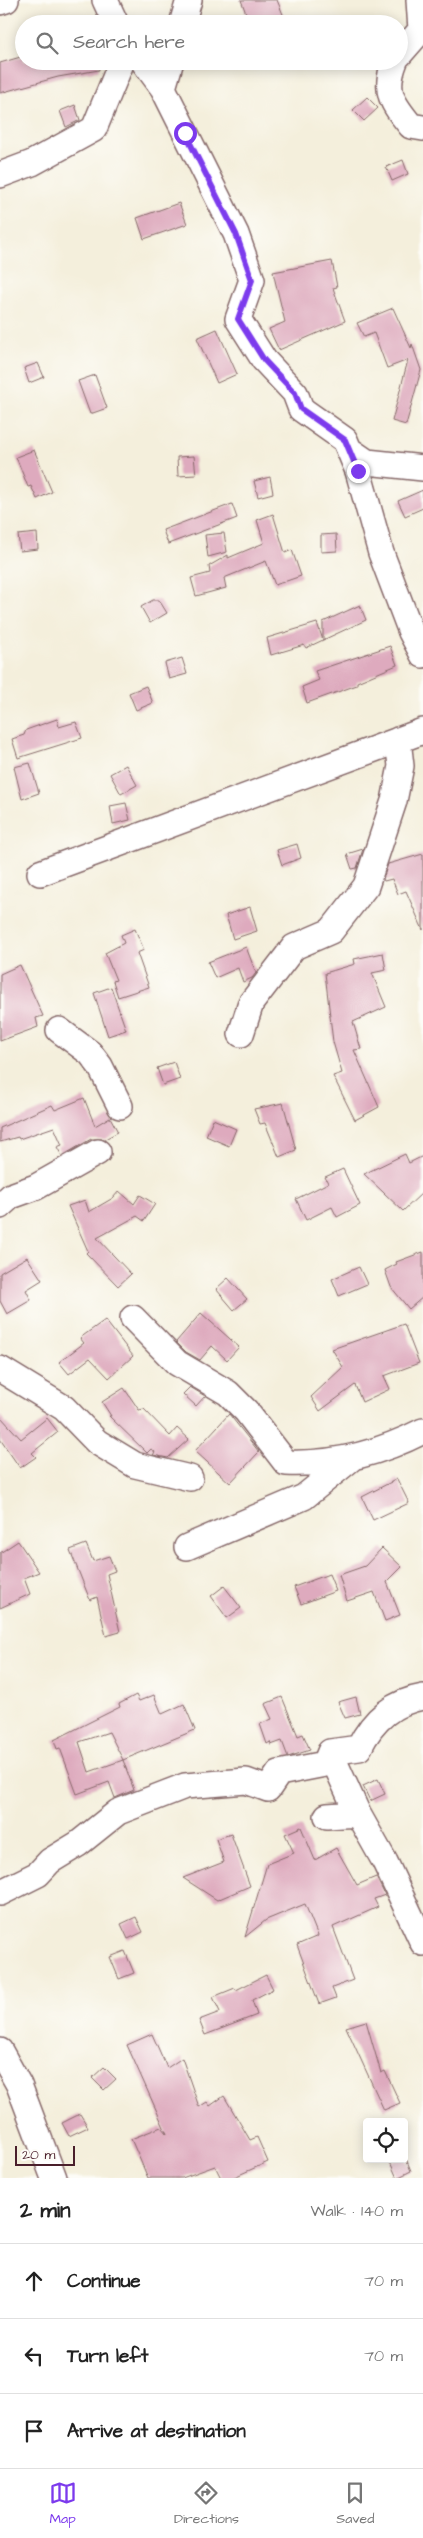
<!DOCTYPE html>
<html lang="en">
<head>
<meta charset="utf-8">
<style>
  :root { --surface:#fff; --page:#f2f2f2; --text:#222; --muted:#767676; --line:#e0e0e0; --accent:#7c3aed }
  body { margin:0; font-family:"Architects Daughter",sans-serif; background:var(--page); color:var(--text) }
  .controls { position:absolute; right:15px; bottom:15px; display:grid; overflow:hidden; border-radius:5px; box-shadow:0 2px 12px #0003 }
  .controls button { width:45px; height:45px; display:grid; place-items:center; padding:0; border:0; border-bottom:1px solid var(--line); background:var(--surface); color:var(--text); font:25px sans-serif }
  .scale { position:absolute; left:15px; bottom:12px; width:60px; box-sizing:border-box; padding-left:5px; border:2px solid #4a1f2b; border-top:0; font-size:14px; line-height:18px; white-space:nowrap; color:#4a1f2b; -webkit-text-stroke:4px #fdfcf7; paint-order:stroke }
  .stop { position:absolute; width:15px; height:15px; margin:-11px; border:4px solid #7c3aed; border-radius:50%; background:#fff }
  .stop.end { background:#7c3aed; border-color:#fff; box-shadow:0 1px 5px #0008 }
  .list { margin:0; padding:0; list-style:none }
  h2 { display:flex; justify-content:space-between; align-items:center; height:65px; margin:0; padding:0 20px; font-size:21px }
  h2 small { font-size:16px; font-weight:400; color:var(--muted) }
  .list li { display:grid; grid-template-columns:32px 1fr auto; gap:15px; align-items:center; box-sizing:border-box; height:75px; padding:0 20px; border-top:1px solid var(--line) }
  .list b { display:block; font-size:19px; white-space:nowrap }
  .list em { font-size:16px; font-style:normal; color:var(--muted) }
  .icon { flex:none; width:28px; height:28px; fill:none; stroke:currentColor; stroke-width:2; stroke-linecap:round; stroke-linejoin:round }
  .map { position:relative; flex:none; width:423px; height:2178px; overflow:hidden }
  .search { position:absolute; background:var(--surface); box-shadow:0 2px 12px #0003; left:15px; right:15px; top:15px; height:55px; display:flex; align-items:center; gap:12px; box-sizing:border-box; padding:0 18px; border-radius:28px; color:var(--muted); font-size:19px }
  .sheet { height:290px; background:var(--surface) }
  nav { display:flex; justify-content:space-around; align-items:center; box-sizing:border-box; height:70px; border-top:1px solid var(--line); background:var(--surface); font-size:14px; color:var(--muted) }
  nav a { display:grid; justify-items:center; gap:2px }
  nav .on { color:var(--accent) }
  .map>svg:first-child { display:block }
  .building { fill:#deaabe }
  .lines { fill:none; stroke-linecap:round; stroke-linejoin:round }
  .minor-casing { stroke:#866869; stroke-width:28 }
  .minor { stroke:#fff; stroke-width:25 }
  .route { stroke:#7c3aed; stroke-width:6 }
</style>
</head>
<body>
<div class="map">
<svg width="423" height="2178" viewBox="0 0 423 2178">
  <rect width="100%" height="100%" fill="#fdfcf7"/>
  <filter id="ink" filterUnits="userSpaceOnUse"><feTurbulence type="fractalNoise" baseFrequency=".02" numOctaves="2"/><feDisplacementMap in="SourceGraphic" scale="10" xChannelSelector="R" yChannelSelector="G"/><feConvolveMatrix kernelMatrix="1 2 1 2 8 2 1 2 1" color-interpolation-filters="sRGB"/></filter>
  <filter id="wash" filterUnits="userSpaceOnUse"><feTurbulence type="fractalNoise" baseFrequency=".0096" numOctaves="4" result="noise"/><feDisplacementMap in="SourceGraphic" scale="20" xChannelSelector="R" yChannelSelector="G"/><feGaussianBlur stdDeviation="1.12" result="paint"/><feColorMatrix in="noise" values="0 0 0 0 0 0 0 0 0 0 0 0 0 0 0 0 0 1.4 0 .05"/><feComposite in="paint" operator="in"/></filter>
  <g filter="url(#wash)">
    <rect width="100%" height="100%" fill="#f4efdc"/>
    <g id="blocks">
      <!-- building -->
      <path class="building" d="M241 0H277L287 24H250Z
        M24 56V61H98L99 70 58 77 0 93V63Z
        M367 97 378 108 364 121 353 110Z
        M75 105 80 120 66 127 60 111Z
        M403 160 408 174 392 181 386 167Z
        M179 203 187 224 144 239 137 218Z
        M332 261 337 287 333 288 345 321 279 350 269 329 285 322 273 272Z
        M393 308 411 348 412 344 421 370 406 425 392 421 408 360 387 368 374 333 364 337 357 323Z
        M217 329 237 374 217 383 197 338Z
        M38 363 44 377 29 383 24 368Z
        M95 375 107 408 90 414 78 381Z
        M34 450 52 492 37 499 31 486 28 487 16 457Z
        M194 456 196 475 178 476 177 457Z
        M270 477 273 493 258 497 254 481Z
        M423 490V508L405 516 398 501Z
        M232 504 237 518 168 544 163 530Z
        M273 514 285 553 292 550 301 576 275 585 266 561 224 578 226 588 196 596 191 578 210 573 209 566 228 555V558L264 543 257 520Z
        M37 533 38 549 20 551 18 535Z
        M224 533 227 552 208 557 205 535Z
        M336 534 337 551 321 552V535Z
        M153 600H159L167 613 150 623 141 607Z
        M360 605 366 620 323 640V622Z
        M317 623 323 640 306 648 304 645 271 655 267 638Z
        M390 646 397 665 357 682V685L307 703 302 687 319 680 315 671Z
        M182 658 187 674 169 679 165 663Z
        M146 686 153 703 136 710 129 693Z
        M57 719 59 727 76 722 82 738 18 758 12 739 24 735 26 730Z
        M30 763 39 793 22 799 14 767Z
        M126 765 137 785 121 794 110 774Z
        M126 803 130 820 113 824 110 806Z
        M297 844 301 858 282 865 277 850Z
        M363 849 357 868 352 869 347 854Z
        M423 854V930L406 891 398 894 392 879 384 881 383 879 388 864Z
        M250 907 257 931 233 939 226 915Z
        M135 929 144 950 137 953 149 987 118 997 113 981 116 980 105 953 124 943 121 935Z
        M246 947 256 973 252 978 243 982 238 968 215 978 208 962Z
        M383 953 386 970 372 973 386 1007 353 1022 361 1049 354 1050 379 1107 355 1120 333 1076 342 1073 333 1042 325 973 355 964 354 959Z
        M20 965 43 1016 36 1018 38 1027 0 1041V974Z
        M111 987 126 1030 108 1036 94 993Z
        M174 1062 180 1079 163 1085 157 1068Z
        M84 1098 95 1126 110 1117 118 1132 105 1139H91L62 1156 57 1147 62 1145 54 1127 19 1139 18 1137 0 1142V1128L52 1105 55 1110Z
        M283 1103 296 1150 279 1157 265 1123 260 1124 254 1109Z
        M213 1119 236 1129 229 1146 206 1136Z
        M405 1154 409 1163 423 1156V1192L403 1211 364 1174Z
        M343 1169 360 1205 337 1217 332 1207 306 1220 296 1199 328 1183 325 1177Z
        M119 1191 134 1204 140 1195 155 1204 144 1221 137 1216 97 1238 131 1274 118 1286 86 1253 88 1251 68 1206 85 1200 89 1212 113 1198Z
        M423 1252V1297L409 1309 391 1287 385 1270 397 1264 396 1262Z
        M27 1257 42 1280 26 1290 31 1300 7 1314 0 1301V1273Z
        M359 1267 367 1284 339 1296 332 1279Z
        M228 1278 247 1299 234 1310 216 1289Z
        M201 1313 239 1347 227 1360 212 1346 200 1360 186 1352 176 1342Z
        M105 1320 133 1356 109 1378 90 1358 69 1374 59 1362 84 1343 80 1338Z
        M404 1324 419 1363 384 1376 390 1389 362 1402 355 1385 320 1411 311 1397 343 1367 332 1349Z
        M190 1387 205 1396 196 1406 183 1394Z
        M124 1388 139 1410 144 1409 170 1436 177 1428 189 1439 168 1458 153 1455 155 1452 151 1449 147 1453 109 1416H111L102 1402Z
        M229 1414 259 1452 230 1483 195 1451Z
        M0 1416 21 1439 47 1418 58 1432 32 1453 36 1457 20 1468 0 1439Z
        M397 1479 409 1503 373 1520 362 1497Z
        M18 1541 39 1572 24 1578 30 1594 0 1608V1553Z
        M86 1544 93 1561 109 1556 115 1571 107 1574 120 1632 106 1636 97 1597 90 1600 70 1550Z
        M382 1548 402 1567 387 1582 400 1615 385 1621 374 1592 347 1601 339 1575 365 1566Z
        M329 1574 336 1591 301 1604 294 1587Z
        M224 1586 241 1608 227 1618 211 1596Z
        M136 1695 139 1701 154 1695 162 1714 184 1704 195 1730 123 1760 109 1732 79 1742 89 1772 123 1760 134 1790 115 1798 109 1782 77 1794 60 1748 57 1749 54 1740 120 1707 119 1704Z
        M282 1697 298 1736 303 1734 310 1750 288 1757 282 1741 271 1745 270 1742 267 1744 260 1724 272 1719 265 1704Z
        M356 1697 360 1714 345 1718 338 1702Z
        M378 1779 385 1794 370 1801 363 1786Z
        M301 1827 315 1860 336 1848 357 1885 376 1877 385 1895 374 1899 378 1907 333 1927 353 1980 332 1988 336 1998 319 2004 297 1945 318 1936 305 1904 266 1920 245 1937 267 1864 294 1853 285 1834Z
        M231 1834 250 1886 217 1900 183 1878 224 1862 216 1839Z
        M136 1917 143 1932 128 1939 121 1924Z
        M125 1951 134 1973 119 1979 110 1957Z
        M266 1975 273 1989 252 2000 257 2015 205 2035 199 2020 220 2012 213 1997 235 1988 236 1990Z
        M366 2021 381 2073 385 2071 400 2103 384 2110 346 2027Z
        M152 2034 167 2068 182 2058 199 2107 207 2102 210 2106 224 2096 250 2140 257 2137 268 2162 232 2178H221L215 2166 182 2178H148L131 2139 161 2127 167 2134 127 2045Z
        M104 2067 116 2079 104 2090 92 2078Z
        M80 2114 88 2127 69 2136 62 2123Z
        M405 2156 411 2171 397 2178 390 2162 404 2159Z"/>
    </g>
  </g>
  <g filter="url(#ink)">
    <use href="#blocks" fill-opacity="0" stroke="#866869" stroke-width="1"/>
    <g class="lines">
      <defs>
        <path id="minor" d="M105 0 116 24
          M0 2 6 0
          M182 24 189 0
          M399 55 421 30 419 0
          M143 61 163 88 236 234 252 280 238 319 264 360 295 393 301 409 345 440 358 471 381 553 411 632 423 655
          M395 61C383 91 392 103 411 126L423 128
          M163 88 171 61
          M0 175 32 163 94 129 122 61
          M351 451 367 462 423 468
          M40 873 423 731
          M59 1030 90 1053 100 1066 120 1106
          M241 1034 251 1003 294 947 331 931 366 886 394 801 401 766 398 740
          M0 1206 11 1196 36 1187 98 1152
          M133 1318 177 1363 228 1393 246 1411 286 1463C335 1465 380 1453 423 1431
          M0 1369 64 1408 97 1442 135 1465 190 1478
          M187 1547 304 1497 352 1458
          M330 1752 358 1814 385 1862 423 1943
          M327 1816 358 1814
          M0 1893 38 1874 50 1861 78 1844 118 1812 185 1786 246 1781 268 1789 279 1773 325 1764 330 1752 359 1748C372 1721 393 1702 423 1697
          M0 2051 19 2085 54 2178"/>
      </defs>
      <!-- minor casing -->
      <use href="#minor" class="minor-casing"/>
      <!-- minor -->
      <use href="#minor" class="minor"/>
    </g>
  </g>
  <g class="lines" filter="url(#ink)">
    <!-- route -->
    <path class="route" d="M185 133 236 234 252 280 238 319 264 360 295 393 301 409 345 440 358 471"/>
  </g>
</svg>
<div class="controls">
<button><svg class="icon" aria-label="locate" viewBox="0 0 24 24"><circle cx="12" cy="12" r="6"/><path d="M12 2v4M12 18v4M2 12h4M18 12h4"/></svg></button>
</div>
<div class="scale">20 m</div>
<div class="stop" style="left:185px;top:133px"></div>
<div class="stop end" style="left:358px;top:471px"></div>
<div class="search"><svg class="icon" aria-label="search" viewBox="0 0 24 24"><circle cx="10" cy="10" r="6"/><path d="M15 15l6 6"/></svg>Search here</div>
</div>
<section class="sheet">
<h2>2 min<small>Walk · 140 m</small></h2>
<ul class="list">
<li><svg class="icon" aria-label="ahead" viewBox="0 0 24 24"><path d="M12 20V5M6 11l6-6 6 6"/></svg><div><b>Continue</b></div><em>70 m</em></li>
<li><svg class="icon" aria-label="left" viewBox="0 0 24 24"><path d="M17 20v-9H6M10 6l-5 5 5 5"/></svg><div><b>Turn left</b></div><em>70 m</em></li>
<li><svg class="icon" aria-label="arrive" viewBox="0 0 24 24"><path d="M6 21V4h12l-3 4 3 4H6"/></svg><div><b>Arrive at destination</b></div></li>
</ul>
</section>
<nav>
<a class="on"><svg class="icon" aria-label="map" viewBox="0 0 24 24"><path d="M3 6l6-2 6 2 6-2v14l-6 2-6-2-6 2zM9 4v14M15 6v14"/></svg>Map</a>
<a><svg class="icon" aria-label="directions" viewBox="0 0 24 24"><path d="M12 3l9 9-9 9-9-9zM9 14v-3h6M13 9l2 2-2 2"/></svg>Directions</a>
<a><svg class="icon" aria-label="saved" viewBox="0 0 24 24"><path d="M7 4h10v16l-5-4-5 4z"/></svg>Saved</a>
</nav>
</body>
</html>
